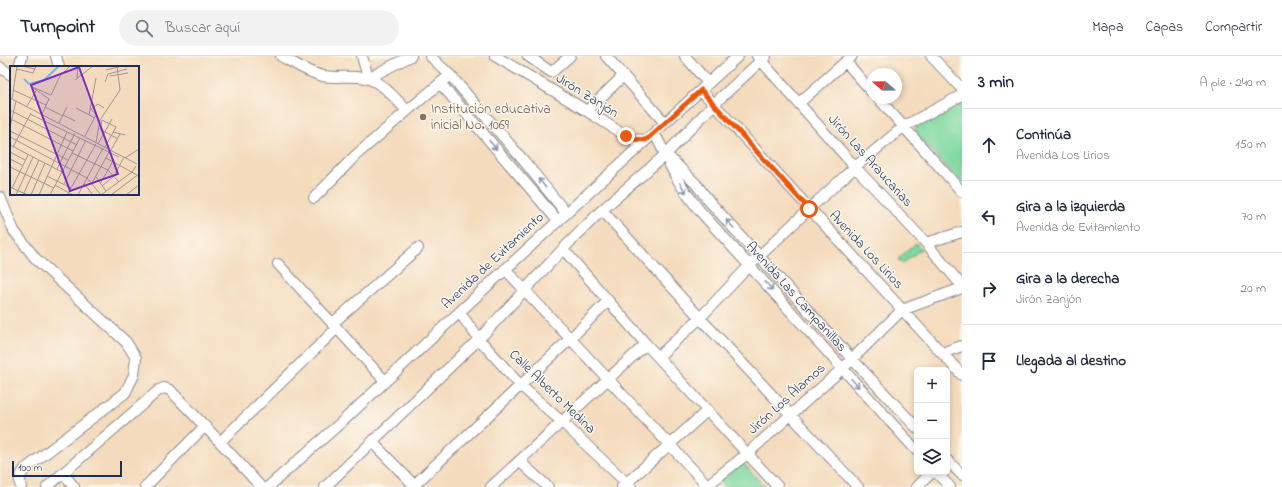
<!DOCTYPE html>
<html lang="es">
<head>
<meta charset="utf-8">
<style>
  :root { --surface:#fff; --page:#f2f2f3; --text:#1f2937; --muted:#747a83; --line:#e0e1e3 }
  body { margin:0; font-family:"Indie Flower",sans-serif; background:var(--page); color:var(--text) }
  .controls { position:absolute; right:12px; bottom:12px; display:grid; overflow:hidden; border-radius:6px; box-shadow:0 2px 6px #0003 }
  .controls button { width:36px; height:36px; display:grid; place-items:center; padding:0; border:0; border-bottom:1px solid var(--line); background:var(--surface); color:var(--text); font:20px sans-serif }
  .compass { position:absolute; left:866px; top:12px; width:36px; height:36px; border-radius:50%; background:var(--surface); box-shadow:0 2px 6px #0003; rotate:290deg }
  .scale { position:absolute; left:12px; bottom:10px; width:110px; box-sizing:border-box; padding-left:4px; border:2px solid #1b2f5e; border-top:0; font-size:11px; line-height:14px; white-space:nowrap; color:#1b2f5e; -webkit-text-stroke:3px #fbf7ec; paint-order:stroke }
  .stop { position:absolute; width:12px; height:12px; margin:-9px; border:3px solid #ea580c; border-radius:50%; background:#fff }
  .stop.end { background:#ea580c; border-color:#fff; box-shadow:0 1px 4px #0008 }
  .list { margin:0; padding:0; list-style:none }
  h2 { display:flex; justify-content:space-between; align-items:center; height:52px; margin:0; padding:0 16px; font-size:17px }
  h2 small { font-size:13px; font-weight:400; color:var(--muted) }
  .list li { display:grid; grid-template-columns:26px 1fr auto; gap:12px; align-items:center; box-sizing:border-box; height:72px; padding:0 16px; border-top:1px solid var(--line) }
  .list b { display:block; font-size:15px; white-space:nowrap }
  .list p { margin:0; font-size:13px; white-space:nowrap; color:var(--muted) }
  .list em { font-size:13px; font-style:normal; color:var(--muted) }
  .icon { flex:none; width:22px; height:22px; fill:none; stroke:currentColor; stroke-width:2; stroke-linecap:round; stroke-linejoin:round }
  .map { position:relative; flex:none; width:962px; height:431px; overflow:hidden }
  header { display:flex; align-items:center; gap:24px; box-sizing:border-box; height:56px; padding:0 20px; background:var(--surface); border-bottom:1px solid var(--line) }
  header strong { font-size:19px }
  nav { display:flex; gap:22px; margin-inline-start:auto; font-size:14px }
  .search { width:280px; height:36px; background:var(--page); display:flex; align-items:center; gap:10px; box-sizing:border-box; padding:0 14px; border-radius:22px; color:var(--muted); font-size:15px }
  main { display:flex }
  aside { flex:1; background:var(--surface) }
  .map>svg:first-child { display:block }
  .green { fill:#7ed89f; stroke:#4c847e }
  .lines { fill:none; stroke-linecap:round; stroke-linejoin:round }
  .minor-casing { stroke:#88858e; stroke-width:12 }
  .minor { stroke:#fff; stroke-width:10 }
  .oneway { stroke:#8d97ae }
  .route { stroke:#ea580c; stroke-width:5 }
  .education-dot { fill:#8d6e63; stroke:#fbf7ec; stroke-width:1.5 }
  .labels { text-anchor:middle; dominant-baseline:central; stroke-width:3; stroke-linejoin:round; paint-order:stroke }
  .street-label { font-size:14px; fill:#1b2f5e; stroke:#fbf7ec }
  .education-label { font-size:14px; fill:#785e54; stroke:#fbf7ec; text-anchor:start }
  .inset-river { fill:none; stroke:#76b6ea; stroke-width:2 }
  .inset-road { fill:none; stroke:#9d9697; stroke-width:1 }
  .view { fill:#7b2cbf; fill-opacity:0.15; stroke:#7b2cbf; stroke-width:2 }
  .inset-edge { fill:none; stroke:#1b2f5e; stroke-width:2 }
</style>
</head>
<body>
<header>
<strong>Turnpoint</strong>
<div class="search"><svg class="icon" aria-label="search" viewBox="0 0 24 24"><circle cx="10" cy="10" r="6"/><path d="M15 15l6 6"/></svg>Buscar aquí</div>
<nav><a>Mapa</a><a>Capas</a><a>Compartir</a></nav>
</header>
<main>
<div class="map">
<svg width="962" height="431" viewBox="0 0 962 431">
  <rect width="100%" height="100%" fill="#fbf7ec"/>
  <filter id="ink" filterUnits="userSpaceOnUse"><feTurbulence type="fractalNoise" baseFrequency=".025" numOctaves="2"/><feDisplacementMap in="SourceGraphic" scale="8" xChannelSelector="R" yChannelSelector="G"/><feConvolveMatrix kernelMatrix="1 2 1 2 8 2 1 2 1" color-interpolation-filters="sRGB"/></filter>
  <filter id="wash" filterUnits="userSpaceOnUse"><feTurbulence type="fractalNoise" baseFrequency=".012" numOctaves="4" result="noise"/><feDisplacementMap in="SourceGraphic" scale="16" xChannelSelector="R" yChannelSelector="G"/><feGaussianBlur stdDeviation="0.9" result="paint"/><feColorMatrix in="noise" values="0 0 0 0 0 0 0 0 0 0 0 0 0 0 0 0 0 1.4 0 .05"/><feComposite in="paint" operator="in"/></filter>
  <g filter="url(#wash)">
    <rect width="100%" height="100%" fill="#f4dbbd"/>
    <!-- green -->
    <path class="green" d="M962 48V128L917 79 916 69 954 49Z
      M916 187 921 193 902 208 898 203Z
      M741 405 765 431H724L719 426Z"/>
  </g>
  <g filter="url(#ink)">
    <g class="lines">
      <defs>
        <path id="minor" d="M56 0 59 11
          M281 0C294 7 308 17 323 20 334 22 346 20 357 21 379 21 393 40 407 55
          M362 0 368 22 411 0
          M430 0 450 19 524 105 566 157
          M495 0 587 55 626 80 632 83 646 84
          M528 0 551 16 553 15 570 0
          M606 0 665 67
          M685 0 708 27
          M757 0 855 111 926 187 962 230
          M931 0 962 33
          M846 6 872 36
          M0 11 11 19
          M19 11 22 0
          M440 27 558 165
          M701 34 962 319
          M878 42 962 136
          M799 47 852 0
          M587 55 623 20
          M654 77C662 90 667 104 674 117 681 131 690 142 699 154L917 395
          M670 102 696 128 709 145 852 303 917 372
          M0 141 14 175 36 203 126 286 136 302 134 319 125 337 25 413C21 418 18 424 21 431
          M314 142 355 100 407 55 450 19
          M602 154 700 262 858 431
          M926 187 962 176
          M563 193 646 288 778 431
          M278 208 385 325
          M505 213 709 431
          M459 256 479 283 520 329 561 365 631 431
          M333 267 418 192
          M942 297 962 290
          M659 300 700 262 750 209 809 153 855 111 903 71 962 39
          M220 386 337 272
          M372 386 416 431
          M947 404 962 419
          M519 405 548 431
          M936 416 950 431
          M63 417 74 431
          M47 431 159 334 164 332 170 334 220 386 261 431
          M145 431 205 370
          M268 431 345 363 497 221 738 0
          M325 431 479 283 563 193 602 154 666 98 714 48 766 0
          M412 431 570 283 608 245
          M491 431 646 288
          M622 431 708 354
          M705 431 747 398 842 313 902 254 962 232
          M917 431 932 416"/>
      </defs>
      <!-- minor casing -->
      <use href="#minor" class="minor-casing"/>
      <!-- minor -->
      <use href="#minor" class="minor"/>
    </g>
    <!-- one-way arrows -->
    <defs><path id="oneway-shaft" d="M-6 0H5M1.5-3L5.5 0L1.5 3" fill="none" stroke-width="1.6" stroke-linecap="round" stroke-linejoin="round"/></defs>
    <g class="oneway">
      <use href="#oneway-shaft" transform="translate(493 89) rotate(49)"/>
      <use href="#oneway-shaft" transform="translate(542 127) rotate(-129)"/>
      <use href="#oneway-shaft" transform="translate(683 132) rotate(58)"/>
      <use href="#oneway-shaft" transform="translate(730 168) rotate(-132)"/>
      <use href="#oneway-shaft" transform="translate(769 230) rotate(48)"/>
      <use href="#oneway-shaft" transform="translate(855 327) rotate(48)"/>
    </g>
  </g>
  <g class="lines" filter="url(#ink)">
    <!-- route -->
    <path class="route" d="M626 80 632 83 646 84 701 34 809 153"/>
  </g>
  <!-- markers -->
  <circle class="education-dot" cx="423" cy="61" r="4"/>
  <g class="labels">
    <!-- street labels -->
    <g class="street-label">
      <text transform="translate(587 40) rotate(32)">Jirón Zanjón</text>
      <text transform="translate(870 105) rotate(48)">Jirón Las Araucarias</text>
      <text transform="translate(866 194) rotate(47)">Avenida Los Lirios</text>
      <text transform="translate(493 205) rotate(-43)">Avenida de Evitamiento</text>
      <text transform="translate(796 241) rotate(48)">Avenida Las Campanillas</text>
      <text transform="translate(552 336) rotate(44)">Calle Alberto Medina</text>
      <text transform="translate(787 343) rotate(-42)">Jirón Los Álamos</text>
    </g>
    <!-- education labels -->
    <g class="education-label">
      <text x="431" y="53">Institución educativa<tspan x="431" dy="16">inicial No. 1069</tspan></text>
    </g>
  </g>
  <!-- overview -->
  <g transform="translate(10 10)">
    <rect width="129" height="129" fill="#f4dbbd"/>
    <path class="inset-river" d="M14 13 19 18 34 14 49 0"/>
    <path class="inset-road" d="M11 0 25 3M7 3 23 7 26 0M96 4 112 0M100 10 118 7M67 12 68 0M65 14 83 0M95 16 98 8 117 3M3 24 36 39M0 32 127 98M2 33 7 0M17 40 26 25M35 41 53 50M66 42 85 52M0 44 67 79M20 48 109 91M32 48 39 33 22 21 41 29 50 10 60 0M53 49 65 55M79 49 86 12M1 53 63 85M49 57 57 41M0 61 6 35M106 61 92 54 90 63 108 73M0 65 58 94M103 66 115 69M75 70 86 49 81 43 88 38 94 42M0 71 77 112 91 129M86 76 90 54 110 24 107 0M88 78 102 53M0 79 52 106M3 81 21 47M95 81 106 61M101 84 110 68M0 86 15 94M62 87 98 104 109 116M96 92 127 109M115 92 129 83M0 93 12 99M0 101 44 122M47 103 65 67M37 110 61 122M86 111 96 125M82 117 99 86M54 118 76 74M74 118 83 129M90 118 103 95M45 119 63 129M92 120 104 110 114 91M0 121 18 129M2 122 18 89M6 129 23 91M13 129 29 94M21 129 35 97M29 129 57 66M40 129 70 72M57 129 86 78M68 129 93 82M91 129 122 106 126 100M101 129 129 108M116 129 129 119"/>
    <path class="view" d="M69 1 108 108 60 125 21 19Z"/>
    <rect width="129" height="129" class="inset-edge"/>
  </g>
</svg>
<div class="controls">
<button>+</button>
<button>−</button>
<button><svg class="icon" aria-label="layers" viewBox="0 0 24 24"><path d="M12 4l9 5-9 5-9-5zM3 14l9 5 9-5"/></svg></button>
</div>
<svg class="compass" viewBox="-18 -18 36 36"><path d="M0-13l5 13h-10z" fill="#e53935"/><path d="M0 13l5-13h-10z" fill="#747a83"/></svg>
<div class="scale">100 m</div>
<div class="stop" style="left:809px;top:153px"></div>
<div class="stop end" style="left:626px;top:80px"></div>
</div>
<aside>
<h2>3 min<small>A pie · 240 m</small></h2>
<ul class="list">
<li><svg class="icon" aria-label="ahead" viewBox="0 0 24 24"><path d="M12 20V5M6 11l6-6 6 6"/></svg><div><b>Continúa</b><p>Avenida Los Lirios</p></div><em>150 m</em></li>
<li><svg class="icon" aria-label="left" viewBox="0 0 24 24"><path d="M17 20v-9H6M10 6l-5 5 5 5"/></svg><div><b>Gira a la izquierda</b><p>Avenida de Evitamiento</p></div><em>70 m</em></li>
<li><svg class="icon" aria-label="right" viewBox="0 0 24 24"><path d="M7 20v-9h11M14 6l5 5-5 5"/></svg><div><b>Gira a la derecha</b><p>Jirón Zanjón</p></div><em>20 m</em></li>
<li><svg class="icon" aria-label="arrive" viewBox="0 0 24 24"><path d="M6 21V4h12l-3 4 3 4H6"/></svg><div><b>Llegada al destino</b></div></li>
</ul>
</aside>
</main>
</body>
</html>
